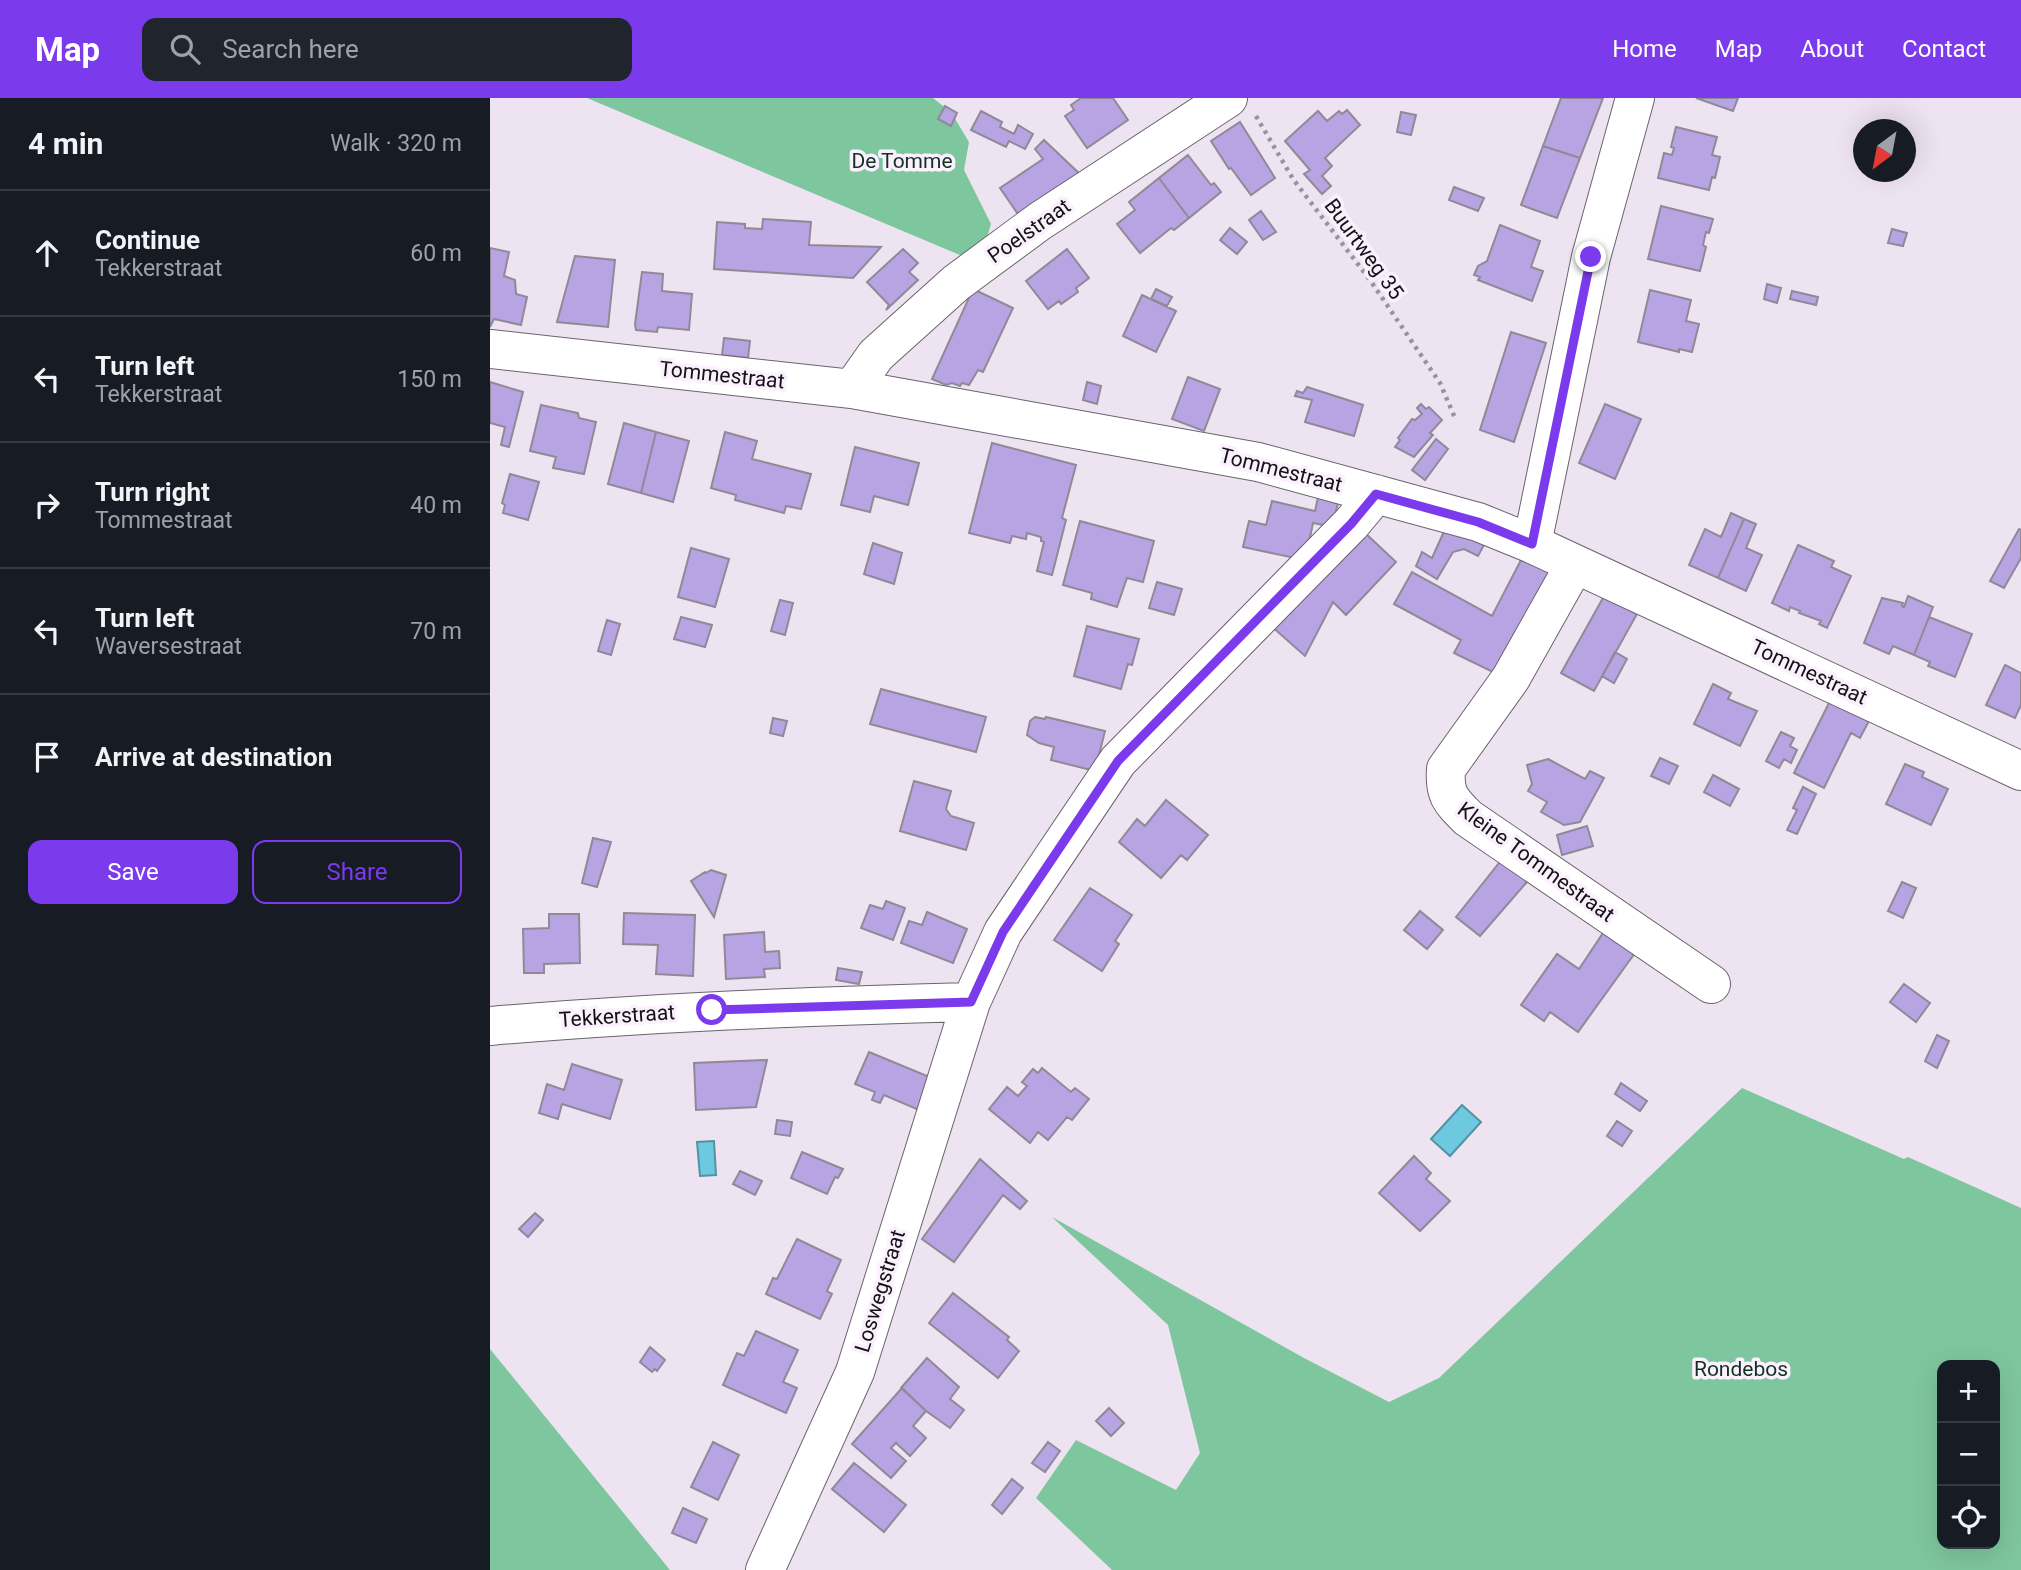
<!DOCTYPE html>
<html lang="en">
<head>
<meta charset="utf-8">
<style>
  :root { --surface:#171b24; --page:#20242c; --text:#f1f3f6; --muted:#9ea1a6; --line:#363941; --accent:#7c3aed }
  body { margin:0; font-family:Roboto,sans-serif; background:var(--page); color:var(--text) }
  .controls { position:absolute; right:21px; bottom:21px; display:grid; overflow:hidden; border-radius:14px; box-shadow:0 7px 28px #0002 }
  .controls button { width:63px; height:63px; display:grid; place-items:center; padding:0; border:0; border-bottom:2px solid var(--line); background:var(--surface); color:var(--text); font:35px sans-serif }
  .compass { position:absolute; left:1363px; top:21px; width:63px; height:63px; border-radius:50%; background:var(--surface); box-shadow:0 7px 28px #0002; rotate:212deg }
  .stop { position:absolute; width:21px; height:21px; margin:-16px; border:5px solid #7c3aed; border-radius:50%; background:#fff }
  .stop.end { background:#7c3aed; border-color:#fff; box-shadow:0 2px 7px #0008 }
  .list { margin:0; padding:0; list-style:none }
  h2 { display:flex; justify-content:space-between; align-items:center; height:91px; margin:0; padding:0 28px; font-size:30px }
  h2 small { font-size:23px; font-weight:400; color:var(--muted) }
  .list li { display:grid; grid-template-columns:46px 1fr auto; gap:21px; align-items:center; box-sizing:border-box; height:126px; padding:0 28px; border-top:2px solid var(--line) }
  .list b { display:block; font-size:26px; white-space:nowrap }
  .list p { margin:0; font-size:23px; white-space:nowrap; color:var(--muted) }
  .list em { font-size:23px; font-style:normal; color:var(--muted) }
  .actions { display:flex; gap:14px; padding:21px 28px }
  .actions a { flex:1; padding:16px 0; border:2px solid var(--accent); border-radius:14px; text-align:center; font-size:24px; color:var(--accent) }
  .actions .main { background:var(--accent); color:#fff }
  .icon { flex:none; width:38px; height:38px; fill:none; stroke:currentColor; stroke-width:2; stroke-linecap:round; stroke-linejoin:round }
  .map { position:relative; flex:none; width:1531px; height:1472px; overflow:hidden }
  header { display:flex; align-items:center; gap:42px; box-sizing:border-box; height:98px; padding:0 35px; background:var(--accent); color:#fff }
  header strong { font-size:33px }
  nav { display:flex; gap:38px; margin-inline-start:auto; font-size:24px }
  .search { width:490px; height:63px; background:var(--page); display:flex; align-items:center; gap:18px; box-sizing:border-box; padding:0 24px; border-radius:14px; color:var(--muted); font-size:26px }
  main { display:flex }
  aside { flex:1; background:var(--surface) }
  .map>svg:first-child { display:block }
  .forest { fill:#7ec69d; fill-rule:evenodd }
  .water { fill:#6dc9df; stroke:#5392a3; stroke-width:2 }
  .building { fill:#b8a3e3; stroke:#8e8a97; stroke-width:2 }
  .lines { fill:none; stroke-linecap:round; stroke-linejoin:round }
  .minor-casing { stroke:#6b636e; stroke-width:40 }
  .path { stroke:#99929b; stroke-width:4.5; stroke-dasharray:3.5 5; stroke-linecap:butt }
  .minor { stroke:#fff; stroke-width:38 }
  .route { stroke:#7c3aed; stroke-width:9 }
  .labels { text-anchor:middle; dominant-baseline:central; stroke-width:7; stroke-linejoin:round; paint-order:stroke }
  .park-label { font-size:21px; fill:#113121; stroke:#fbf1fe }
  .street-label { font-size:21px; fill:#151216; stroke:#fbf1fe }
</style>
</head>
<body>
<header>
<strong>Map</strong>
<div class="search"><svg class="icon" aria-label="search" viewBox="0 0 24 24"><circle cx="10" cy="10" r="6"/><path d="M15 15l6 6"/></svg>Search here</div>
<nav><a>Home</a><a>Map</a><a>About</a><a>Contact</a></nav>
</header>
<main>
<aside>
<h2>4 min<small>Walk · 320 m</small></h2>
<ul class="list">
<li><svg class="icon" aria-label="ahead" viewBox="0 0 24 24"><path d="M12 20V5M6 11l6-6 6 6"/></svg><div><b>Continue</b><p>Tekkerstraat</p></div><em>60 m</em></li>
<li><svg class="icon" aria-label="left" viewBox="0 0 24 24"><path d="M17 20v-9H6M10 6l-5 5 5 5"/></svg><div><b>Turn left</b><p>Tekkerstraat</p></div><em>150 m</em></li>
<li><svg class="icon" aria-label="right" viewBox="0 0 24 24"><path d="M7 20v-9h11M14 6l5 5-5 5"/></svg><div><b>Turn right</b><p>Tommestraat</p></div><em>40 m</em></li>
<li><svg class="icon" aria-label="left" viewBox="0 0 24 24"><path d="M17 20v-9H6M10 6l-5 5 5 5"/></svg><div><b>Turn left</b><p>Waversestraat</p></div><em>70 m</em></li>
<li><svg class="icon" aria-label="arrive" viewBox="0 0 24 24"><path d="M6 21V4h12l-3 4 3 4H6"/></svg><div><b>Arrive at destination</b></div></li>
</ul>
<div class="actions"><a class="main">Save</a><a>Share</a></div>
</aside>
<div class="map">
<svg width="1531" height="1472" viewBox="0 0 1531 1472">
  <rect width="100%" height="100%" fill="#eee4f1"/>
  <!-- forest -->
  <path class="forest" d="M97 0H443L461 14 479 44 474 72 501 126 494 149 477 160Z
    M1252 990 1414 1061 1418 1059 1531 1110V1472H622L546 1400 586 1342 686 1392 710 1355 678 1227 562 1119 814 1260 899 1304 949 1280ZM1505 1267V1446H1452V1267Z
    M0 1251 180 1472H0Z"/>
  <!-- water -->
  <path class="water" d="M972 1007 991 1024 960 1058 941 1041Z
    M224 1043 226 1077 210 1078 207 1044Z"/>
  <!-- building -->
  <path class="building" d="M591 0H623L638 22 597 50 575 18 584 12 581 7Z
    M1071 0H1113L1090 60 1053 48Z
    M1206 0H1248L1243 13Z
    M455 8 467 15 461 28 448 21Z
    M857 12 870 27 835 60 842 68 832 78 841 88 832 96 814 76 820 72 795 43 828 13 837 23 849 13 852 16Z
    M491 13 512 24 510 29 524 36 528 27 543 36 535 51 519 43 516 49 481 32Z
    M911 14 926 17 921 37 907 34Z
    M750 24 785 80 761 97 741 70 739 71 721 43Z
    M1186 29 1227 39 1222 57 1230 59 1225 80 1222 79 1219 92 1168 80 1174 55 1182 57 1184 50 1181 49Z
    M554 42 593 79 532 122 510 90 553 61 545 51Z
    M1053 48 1090 60 1067 120 1031 107Z
    M698 57 721 87 724 85 731 94 699 120 669 80Z
    M669 80 699 120 684 132 681 130 650 155 627 126 645 112 639 104Z
    M964 89 994 100 988 113 959 102Z
    M1171 108 1223 121 1219 135 1216 134 1213 147 1216 149 1210 173 1158 161Z
    M771 113 786 134 773 142 759 122Z
    M273 121 321 124 319 147 391 149 363 180 224 171 227 124 255 126V130L272 131Z
    M1010 127 1050 143 1041 169 1053 173 1042 203 988 182 990 179 984 177 988 168 997 163Z
    M740 130 757 144 747 156 730 142Z
    M1402 131 1417 135 1413 148 1398 145Z
    M0 150 19 154 14 178 25 182 26 196 37 199 31 227 4 221 0 229Z
    M413 151 428 165 419 174 428 182 396 212 399 207 377 184Z
    M577 151 599 180 586 190 588 194 571 206 569 203 558 211 536 183Z
    M85 158 125 162 118 229 67 224Z
    M152 174 173 176 172 193 202 196 199 232 168 229 167 234 146 232 145 226Z
    M1277 186 1291 190 1287 205 1274 201Z
    M483 191 523 210 493 274 488 272 479 287 472 285 470 288 462 285 456 287 442 281Z
    M666 191 682 199 677 208 661 201Z
    M1160 192 1201 202 1196 223 1209 226 1202 254 1189 251V254L1148 244Z
    M1302 193 1328 199 1326 207 1300 201Z
    M652 197 686 213 666 254 633 238Z
    M1021 234 1056 245 1024 344 990 332Z
    M234 240 260 243 258 260 232 257Z
    M698 279 730 291 714 333 682 321Z
    M0 284 33 294 19 349 11 347 15 329 0 325Z
    M597 284 611 288 607 306 593 302Z
    M817 289 873 307 864 338 815 324 822 302 805 298 807 293 813 295Z
    M931 306 936 311 939 309 952 322 940 335 943 337 924 359 905 349 910 342 908 340 922 321 925 322 932 316 927 310Z
    M1115 306 1151 321 1125 381 1089 365Z
    M51 307 88 315 89 320 106 324 94 376 63 370 66 359 40 353Z
    M134 325 166 334 151 395 118 386Z
    M166 334 199 343 183 404 151 395Z
    M235 334 267 343 262 361 321 376 311 411 296 408 294 415 245 402 246 397 221 390Z
    M946 341 958 351 935 382 922 372Z
    M502 345 586 367 572 420 576 422 562 477 547 473 554 444 551 443V439L537 435 536 441 522 438 520 445 479 435Z
    M365 349 429 365 418 407 384 398 380 414 351 407Z
    M20 376 49 384 38 422 13 415 15 407 12 405Z
    M829 395 849 401 845 417 838 428 823 425 818 449 810 461 753 449 759 423 776 427 782 403 825 413Z
    M1241 415 1254 421 1228 480 1199 467 1215 431 1231 439Z
    M1254 421 1266 426 1256 450 1272 457 1256 493 1228 480Z
    M590 423 664 443 653 484 637 480 627 509 601 501 602 495 573 487Z
    M956 429 995 445 988 458 974 451 963 454 947 481 926 468 932 454 942 460Z
    M1529 431 1531 432V460L1514 490 1500 483Z
    M873 433 906 464 856 517 843 504 815 558 780 527Z
    M383 445 412 455 404 486 374 476Z
    M1308 447 1344 463 1341 469 1361 478 1337 530 1329 526 1331 523 1309 515 1310 513 1300 509 1299 513 1282 505Z
    M201 450 239 461 225 509 188 499Z
    M1032 460 1061 473 1007 576 964 555 971 542 904 506 922 474 1002 518Z
    M667 484 692 491 684 517 659 510Z
    M1114 498 1147 516 1104 593 1071 575Z
    M1418 498 1443 509 1424 557 1403 548 1399 556 1374 545 1392 500 1413 505 1412 508 1414 509Z
    M290 502 303 505 295 537 281 533Z
    M191 519 222 527 215 549 184 541Z
    M1439 519 1482 536 1465 579 1438 568 1440 564 1424 557Z
    M117 522 130 526 121 557 108 553Z
    M597 528 649 541 642 567 638 566 631 591 584 578Z
    M1125 554 1137 561 1124 585 1112 578Z
    M1515 567 1531 575V607L1525 620 1496 607Z
    M1223 586 1241 595 1238 601 1267 613 1250 648 1204 626Z
    M391 591 496 619 486 654 380 626Z
    M1341 601 1379 623 1370 640 1361 635 1334 690 1304 675Z
    M545 619 555 621 556 619 615 633 605 673 561 662 564 649 549 645 537 637 540 623Z
    M283 620 297 623 293 638 280 635Z
    M1291 634 1304 640 1300 648 1307 652 1301 665 1294 661 1289 670 1276 663Z
    M1170 660 1188 668 1179 686 1161 678Z
    M1058 661 1095 681 1100 673 1114 680 1090 724 1074 727 1051 714 1057 704 1038 693 1042 686 1037 667Z
    M1415 666 1434 674 1432 679 1458 691 1441 727 1396 706Z
    M1223 677 1249 691 1240 708 1214 694Z
    M424 683 461 693 456 711 461 718 484 725 476 752 410 733Z
    M1313 689 1326 696 1307 736 1297 732 1307 712 1303 710Z
    M676 702 718 737 697 762 691 757 671 780 629 744 647 721 655 728Z
    M1097 728 1103 748 1072 757 1067 737Z
    M103 740 121 744 107 789 92 785Z
    M1017 755 1043 777 990 838 966 819Z
    M221 772 236 777 224 819 201 783 215 774 216 775Z
    M1412 784 1426 790 1413 820 1398 813Z
    M600 790 642 817 625 843 629 846 612 873 564 842Z
    M396 803 415 810 403 842 371 830 380 807 393 811Z
    M930 813 953 832 937 851 914 832Z
    M437 814 477 831 463 865 411 845 419 823 432 827Z
    M134 815 205 817 203 878 166 876 168 847 133 846Z
    M59 816H89L90 865 54 866V875H34L33 831 59 830Z
    M1119 826 1150 848 1088 934 1060 914 1054 923 1031 907 1067 856 1089 871Z
    M274 834 275 854 289 853 290 870 274 871 275 879 236 881 234 837Z
    M348 870 372 874 369 886 346 882Z
    M1414 886 1440 905 1426 924 1400 904Z
    M1447 937 1459 943 1447 970 1435 963Z
    M379 954 442 980 429 1012 394 997 390 1005 382 1002 385 994 365 986Z
    M277 962 266 1009 206 1012 204 965Z
    M82 966 132 982 120 1021 72 1006 68 1021 49 1015 57 986 74 992Z
    M552 970 581 994 585 990 599 1001 582 1022 577 1019 558 1042 548 1034 540 1045 499 1011 517 989 528 998 537 988 532 984 543 971 548 975Z
    M1131 985 1157 1003 1150 1013 1125 996Z
    M287 1022 302 1024 300 1038 285 1036Z
    M1127 1023 1142 1033 1132 1048 1117 1038Z
    M312 1054 353 1071 348 1080 345 1079 337 1096 301 1080Z
    M924 1058 941 1075 936 1081 960 1103 930 1133 889 1095Z
    M490 1061 537 1103 530 1111 513 1097 464 1164 432 1141Z
    M250 1073 272 1083 265 1097 243 1086Z
    M45 1115 53 1122 38 1139 29 1131Z
    M307 1141 351 1162 337 1193 342 1196 330 1221 276 1196 283 1180 287 1181Z
    M463 1195 519 1239 517 1242 529 1253 508 1280 439 1225Z
    M266 1233 308 1252 293 1284 307 1290 296 1315 233 1287 247 1255 254 1258Z
    M160 1249 175 1262 167 1273 165 1271 162 1274 150 1264Z
    M437 1260 469 1289 460 1301 474 1312 460 1330 436 1313 411 1290Z
    M412 1290 436 1313 423 1328 436 1340 420 1358 406 1345 401 1350 416 1363 401 1380 362 1346Z
    M619 1310 634 1325 621 1338 606 1323Z
    M223 1344 249 1357 228 1402 201 1389Z
    M558 1344 570 1353 555 1374 542 1365Z
    M364 1365 416 1407 394 1434 342 1391Z
    M522 1381 533 1390 512 1416 502 1407Z
    M193 1410 217 1421 206 1445 182 1435Z"/>
  <g class="lines">
    <defs>
      <path id="minor" d="M0 251 362 291 768 364 988 424 1042 446 1531 673
        M362 291 386 257 466 185 550 123 738 0
        M1042 446 1101 159 1145 0
        M1085 466 1021 580 956 671C954 697 961 703 978 720L1221 886
        M0 928C160 914 320 908 481 904
        M275 1472 365 1274 481 904 513 834 628 663 861 426 886 396"/>
    </defs>
    <!-- minor casing -->
    <use href="#minor" class="minor-casing"/>
    <!-- path -->
    <path class="path" d="M766 18 803 81 880 182 950 285 965 320"/>
    <!-- minor -->
    <use href="#minor" class="minor"/>
  </g>
  <g class="lines">
    <!-- route -->
    <path class="route" d="M222 912 481 904 513 834 628 663 861 426 886 396 988 424 1042 446 1101 159"/>
  </g>
  <g class="labels">
    <!-- park labels -->
    <g class="park-label">
      <text x="412" y="63">De Tomme</text>
      <text x="1251" y="1271">Rondebos</text>
    </g>
    <!-- street labels -->
    <g class="street-label">
      <text transform="translate(539 133) rotate(-35)">Poelstraat</text>
      <text transform="translate(874 151) rotate(54)">Buurtweg 35</text>
      <text transform="translate(232 277) rotate(6)">Tommestraat</text>
      <text transform="translate(791 372) rotate(14)">Tommestraat</text>
      <text transform="translate(1319 574) rotate(25)">Tommestraat</text>
      <text transform="translate(1046 764) rotate(36)">Kleine Tommestraat</text>
      <text transform="translate(127 918) rotate(-4)">Tekkerstraat</text>
      <text transform="translate(390 1193) rotate(-73)">Loswegstraat</text>
    </g>
  </g>
</svg>
<div class="controls">
<button>+</button>
<button>−</button>
<button><svg class="icon" aria-label="locate" viewBox="0 0 24 24"><circle cx="12" cy="12" r="6"/><path d="M12 2v4M12 18v4M2 12h4M18 12h4"/></svg></button>
</div>
<svg class="compass" viewBox="-18 -18 36 36"><path d="M0-13l5 13h-10z" fill="#e53935"/><path d="M0 13l5-13h-10z" fill="#9ea1a6"/></svg>
<div class="stop" style="left:222px;top:912px"></div>
<div class="stop end" style="left:1101px;top:159px"></div>
</div>
</main>
</body>
</html>
